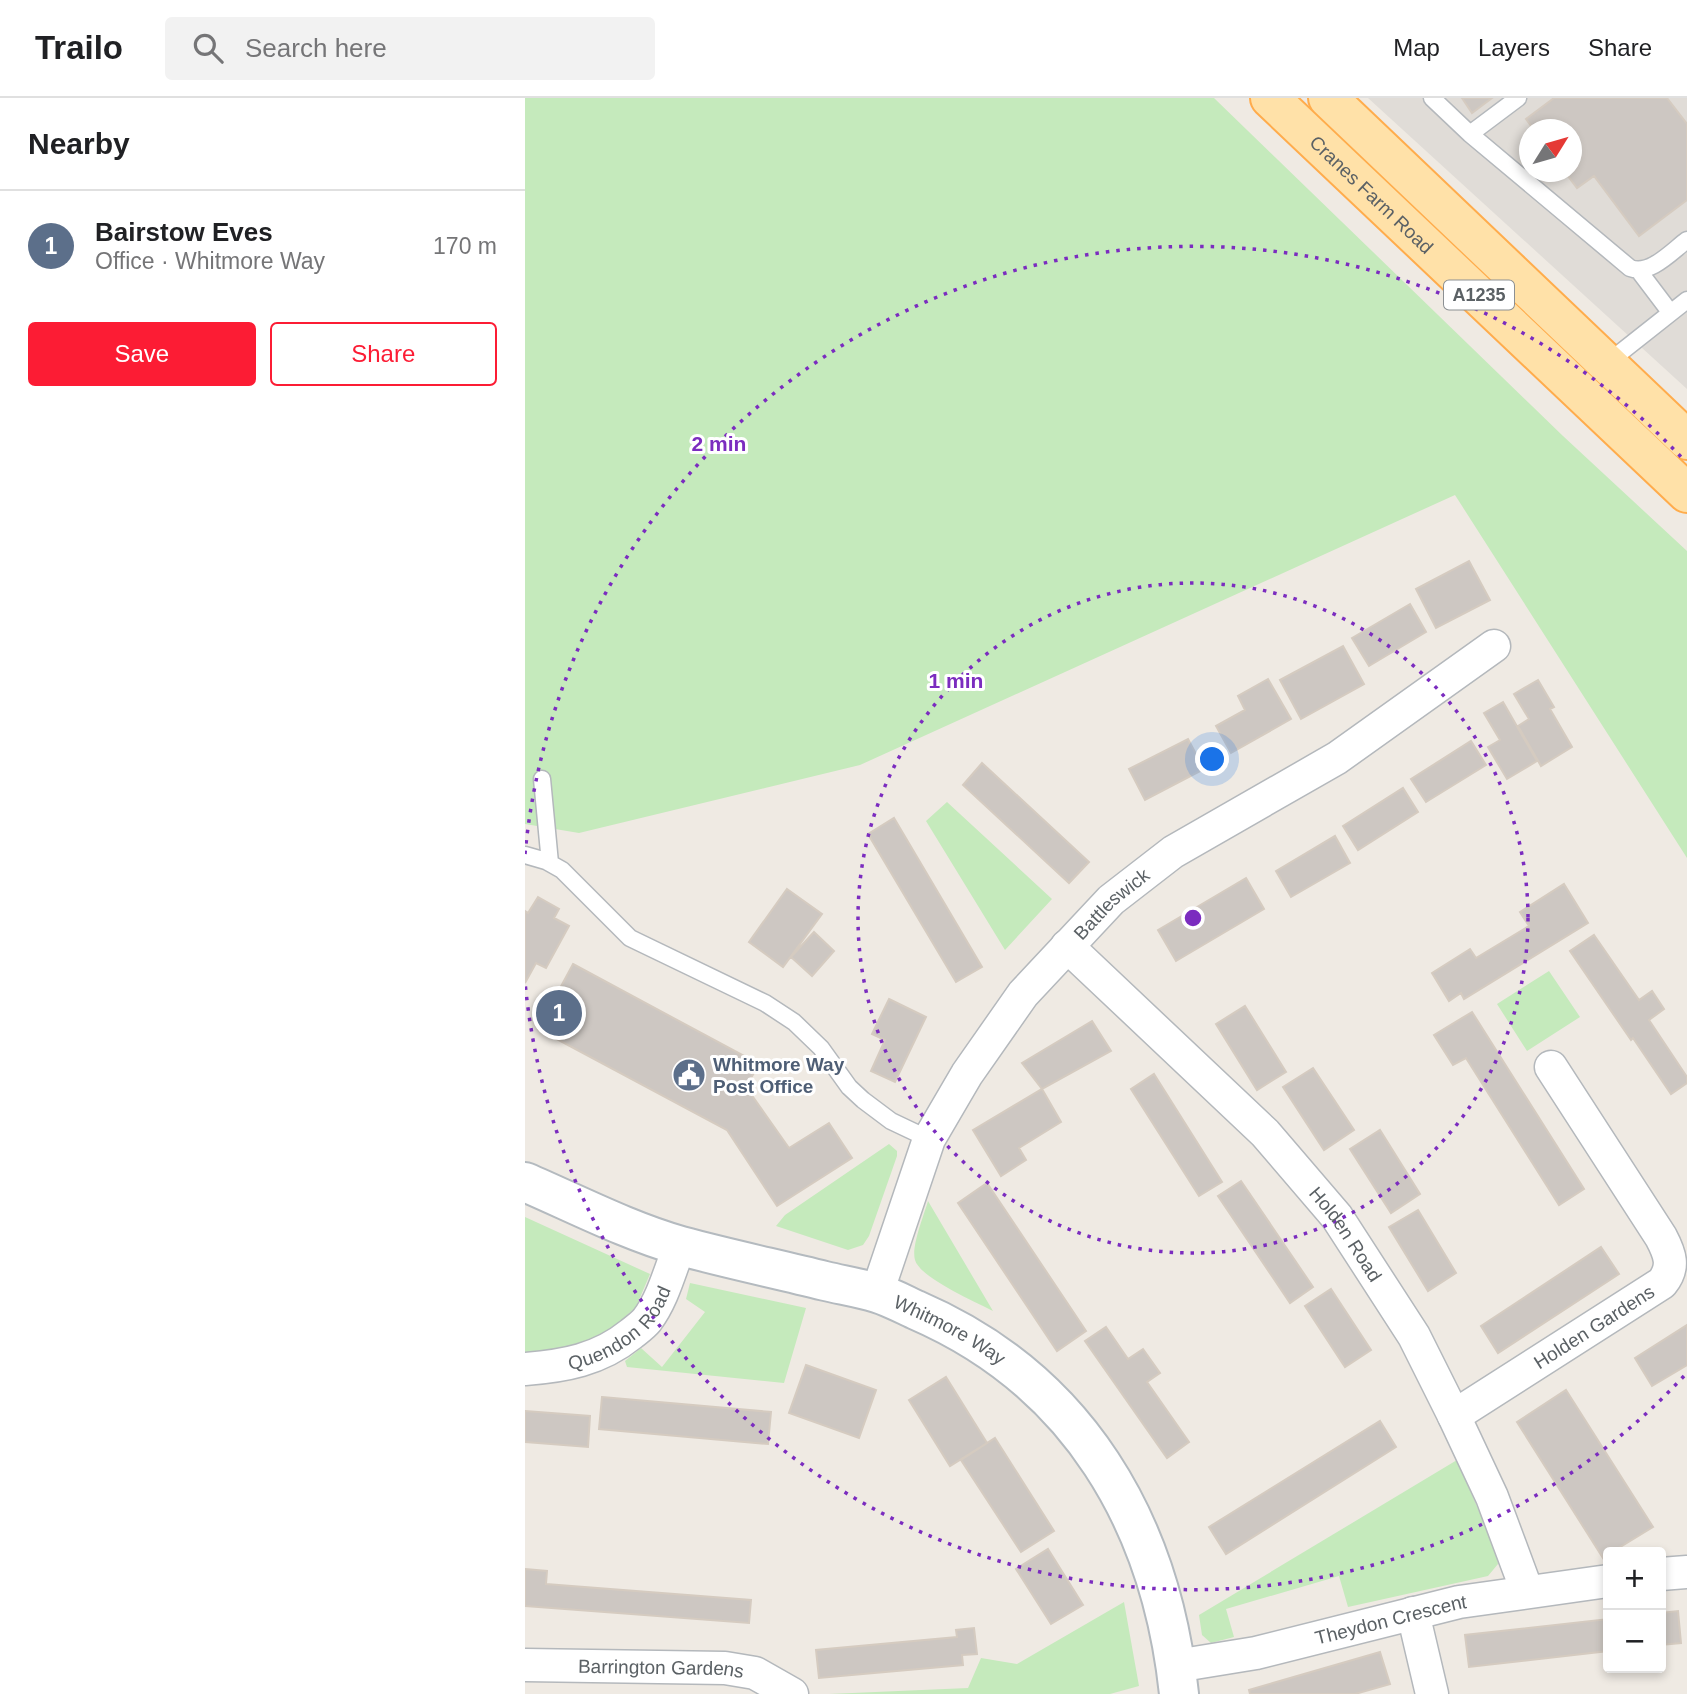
<!DOCTYPE html>
<html lang="en">
<head>
<meta charset="utf-8">
<style>
  :root { --surface:#fff; --page:#f2f2f2; --text:#202124; --muted:#757577; --line:#e0e0e0; --accent:#fc1c34 }
  body { margin:0; font-family:Helvetica,sans-serif; background:var(--page); color:var(--text) }
  .controls { position:absolute; right:21px; bottom:21px; display:grid; overflow:hidden; border-radius:7px; box-shadow:0 4px 10px #0003 }
  .controls button { width:63px; height:63px; display:grid; place-items:center; padding:0; border:0; border-bottom:2px solid var(--line); background:var(--surface); color:var(--text); font:35px sans-serif }
  .compass { position:absolute; left:994px; top:21px; width:63px; height:63px; border-radius:50%; background:var(--surface); box-shadow:0 4px 10px #0003; rotate:53deg }
  .you { position:absolute; left:688px; top:662px; width:24px; height:24px; margin:-18px; border:5px solid #fff; border-radius:50%; background:#1a73e8; box-shadow:0 0 0 10px #1a73e833 }
  .badge { display:grid; place-items:center; width:46px; height:46px; border-radius:50%; background:var(--accent); color:#fff; font-size:23px; font-weight:700 }
  .pin { position:absolute; translate:-50% -50%; border:4px solid #fff; box-shadow:0 2px 7px #0006 }
  .list { margin:0; padding:0; list-style:none }
  h2 { display:flex; justify-content:space-between; align-items:center; height:91px; margin:0; padding:0 28px; font-size:30px }
  h2 small { font-size:23px; font-weight:400; color:var(--muted) }
  .list li { display:grid; grid-template-columns:46px 1fr auto; gap:21px; align-items:center; box-sizing:border-box; height:112px; padding:0 28px; border-top:2px solid var(--line) }
  .list b { display:block; font-size:26px; white-space:nowrap }
  .list p { margin:0; font-size:23px; white-space:nowrap; color:var(--muted) }
  .list em { font-size:23px; font-style:normal; color:var(--muted) }
  .actions { display:flex; gap:14px; padding:21px 28px }
  .actions a { flex:1; padding:16px 0; border:2px solid var(--accent); border-radius:7px; text-align:center; font-size:24px; color:var(--accent) }
  .actions .main { background:var(--accent); color:#fff }
  .icon { flex:none; width:38px; height:38px; fill:none; stroke:currentColor; stroke-width:2; stroke-linecap:round; stroke-linejoin:round }
  .map { position:relative; flex:none; width:1162px; height:1596px; overflow:hidden }
  header { display:flex; align-items:center; gap:42px; box-sizing:border-box; height:98px; padding:0 35px; background:var(--surface); border-bottom:2px solid var(--line) }
  header strong { font-size:33px }
  nav { display:flex; gap:38px; margin-inline-start:auto; font-size:24px }
  .search { width:490px; height:63px; background:var(--page); display:flex; align-items:center; gap:18px; box-sizing:border-box; padding:0 24px; border-radius:7px; color:var(--muted); font-size:26px }
  main { display:flex }
  aside { flex:1; background:var(--surface) }
  .map>svg:first-child { display:block }
  .industrial { fill:#e0dcd7; fill-rule:evenodd }
  .green { fill:#c5eabc }
  .building { fill:#cdc7c2; stroke:#d5cbc0; stroke-width:2 }
  .lines { fill:none; stroke-linecap:round; stroke-linejoin:round }
  .lane-casing { stroke:#b4b8bc; stroke-width:19 }
  .street-casing { stroke:#b4b8bc; stroke-width:35 }
  .secondary-casing { stroke:#b4babf; stroke-width:42 }
  .primary-casing { stroke:#ffac4c; stroke-width:42 }
  .lane { stroke:#fff; stroke-width:16 }
  .street { stroke:#fff; stroke-width:32 }
  .secondary { stroke:#fff; stroke-width:38 }
  .primary { stroke:#ffe1a8; stroke-width:38 }
  .ring { fill:none; stroke:#7b2cbf; stroke-width:3.5; stroke-dasharray:3.5 7 }
  .labels { text-anchor:middle; dominant-baseline:central; stroke-width:6; stroke-linejoin:round; paint-order:stroke }
  .shield { fill:#fff; stroke:#8c9093; stroke-width:2 }
  .shield-label { font-size:18px; font-weight:bold; fill:#5b6165 }
  .street-label { font-size:19px; fill:#5b6165; stroke:#fff }
  .service-label { font-size:19px; font-weight:bold; fill:#4e5e75; stroke:#fff; text-anchor:start }
  .centre { fill:#7b2cbf; stroke:#fff; stroke-width:3.5 }
  .ring-label { font-size:21px; text-anchor:middle; font-weight:bold; fill:#7b2cbf; stroke:#fff; stroke-width:6; stroke-linejoin:round; paint-order:stroke }
</style>
</head>
<body>
<header>
<strong>Trailo</strong>
<div class="search"><svg class="icon" aria-label="search" viewBox="0 0 24 24"><circle cx="10" cy="10" r="6"/><path d="M15 15l6 6"/></svg>Search here</div>
<nav><a>Map</a><a>Layers</a><a>Share</a></nav>
</header>
<main>
<aside>
<h2>Nearby<small></small></h2>
<ul class="list">
<li><span class="badge" style="background:#5c6f8a">1</span><div><b>Bairstow Eves</b><p>Office · Whitmore Way</p></div><em>170 m</em></li>
</ul>
<div class="actions"><a class="main">Save</a><a>Share</a></div>
</aside>
<div class="map">
<svg width="1162" height="1596" viewBox="0 0 1162 1596">
  <rect width="100%" height="100%" fill="#efeae3"/>
  <!-- industrial -->
  <path class="industrial" d="M843 0H1162V291ZM1004 32H1046V74H1004Z"/>
  <!-- green -->
  <path class="green" d="M0 0H689L1038 338 1162 453V760L930 397 335 667 54 735 0 726Z
    M422 704 527 801 480 852 401 723Z
    M1024 873 1055 919 1002 953 972 906Z
    M364 1046 372 1053V1058L344 1138 338 1147 323 1152 251 1128 260 1117Z
    M403 1103 468 1213C451 1204 395 1180 390 1162 386 1149 399 1117 403 1103Z
    M0 1119 125 1176 111 1209 77 1240 44 1254 0 1259Z
    M165 1185 281 1210 259 1285 102 1269 100 1263 116 1250 137 1269 180 1214 161 1201Z
    M932 1362 972 1455 973 1466 963 1478 823 1509 814 1478 701 1511 709 1539 686 1545 677 1537 674 1517Z
    M599 1504 614 1588 585 1596H304L443 1590 456 1560 492 1566Z"/>
  <!-- building -->
  <path class="building" d="M937 0H967L947 15Z
    M1029 0H1142L1162 26V102L1114 138 1069 78 1052 90 1040 74H1046V32H1009L1001 21Z
    M944 463 965 502 911 530 891 491Z
    M885 506 901 534 844 568 827 540Z
    M818 548 839 586 776 621 755 582Z
    M743 581 766 621 706 655 691 628 720 612 713 598Z
    M1013 582 1029 609 1025 611 1047 649 1016 668 993 628 1004 621 989 596Z
    M978 604 1012 663 982 681 963 649 975 642 959 615Z
    M663 641 679 671 620 702 604 671Z
    M946 643 961 667 901 704 886 681Z
    M457 665 564 764 544 785 438 687Z
    M878 690 893 714 833 752 818 728Z
    M369 720 457 869 431 884 343 736Z
    M810 738 825 765 766 799 751 773Z
    M721 780 739 811 651 863 633 832Z
    M1039 786 1063 825 939 901 936 895 924 903 907 875 945 851 951 860 1004 828 995 814Z
    M262 791 297 816 258 869 224 844Z
    M13 799 34 811 29 820 44 828 21 870 11 865 0 885V813L3 815Z
    M289 834 309 853 287 878 266 859Z
    M1069 837 1114 902 1127 893 1139 911 1124 922 1162 979V985L1146 996 1108 940 1106 942 1045 853Z
    M48 866 234 966 221 989 264 1050 304 1025 327 1060 252 1108 202 1032 13 931Z
    M32 892 54 904 36 938 14 926Z
    M364 901 401 919 370 984 346 973 360 942 347 936Z
    M720 908 761 974 732 992 691 926Z
    M947 914 1059 1091 1034 1107 941 960 928 967 909 937Z
    M567 923 586 953 517 991 497 965Z
    M788 970 829 1032 799 1052 758 989Z
    M629 976 697 1084 674 1098 606 991Z
    M517 991 536 1024 494 1050 501 1062 476 1078 448 1032Z
    M855 1032 895 1096 866 1115 825 1051Z
    M716 1083 788 1189 765 1205 693 1098Z
    M462 1085 561 1233 532 1253 433 1105Z
    M893 1112 931 1175 903 1193 864 1129Z
    M1076 1149 1094 1176 973 1255 956 1228Z
    M806 1191 846 1252 820 1269 780 1208Z
    M1162 1227V1267L1127 1288 1110 1260Z
    M581 1229 603 1261 618 1251 635 1275 622 1284 664 1344 642 1360 560 1243Z
    M281 1267 351 1292 334 1340 264 1315Z
    M421 1279 462 1345 425 1368 384 1302Z
    M1041 1292 1128 1429 1087 1454H1083L1078 1460 992 1324Z
    M77 1299 246 1314 243 1346 74 1331Z
    M0 1313 65 1318 63 1349 0 1344Z
    M855 1323 871 1349 701 1456 684 1429Z
    M470 1340 529 1433 496 1454 436 1362Z
    M523 1451 558 1507 526 1526 491 1471Z
    M0 1471 22 1473 21 1486 226 1502 224 1525 0 1508Z
    M1153 1513 1156 1545 1136 1547V1515Z
    M1083 1521V1553L944 1569 940 1537Z
    M449 1530 452 1556 437 1557 438 1567 294 1580 291 1552 432 1539 431 1532Z
    M855 1554 865 1586 830 1596H725L724 1592Z"/>
  <g class="lines">
    <defs>
      <path id="lane" d="M907 0 945 36 1105 170C1125 178 1147 153 1162 142
        M945 36 993 0
        M1114 173 1145 214
        M1081 266 1162 202
        M17 681 25 765
        M0 757 21 763 37 772 105 840 240 905 269 924 296 950 324 989 338 1002 366 1023 404 1041"/>
      <g id="street">
        <path id="s1" d="M542 848 740 1035 812 1119 889 1238 929 1318 967 1399 1002 1493"/>
        <path id="s2" d="M352 1195 404 1041 442 976 498 896 586 802 648 754 812 660 969 548"/>
        <path id="s3" d="M0 1271C39 1268 74 1262 106 1236 111 1232 118 1227 122 1222 138 1201 145 1172 155 1147"/>
        <path id="s4" d="M929 1318 1137 1185C1150 1169 1145 1156 1136 1139L1026 969"/>
        <path d="M1136 1476 1162 1474"/>
        <path d="M888 1515 907 1596"/>
        <path id="s5" d="M0 1567 200 1570 230 1575 267 1596"/>
        <path id="s6" d="M651 1568 731 1555 934 1504 1083 1483"/>
      </g>
      <g id="secondary">
        <path id="s7" d="M0 1084C51 1106 103 1133 156 1148 204 1161 252 1171 300 1183 317 1187 335 1190 352 1195 365 1199 378 1206 391 1212 553 1282 636 1424 654 1596"/>
      </g>
      <g id="primary">
        <path id="s8" d="M745 0 1162 395"/>
        <path d="M803 0 1162 342"/>
      </g>
    </defs>
    <!-- lane casing -->
    <use href="#lane" class="lane-casing"/>
    <!-- street casing -->
    <use href="#street" class="street-casing"/>
    <!-- secondary casing -->
    <use href="#secondary" class="secondary-casing"/>
    <!-- primary casing -->
    <use href="#primary" class="primary-casing"/>
    <!-- lane -->
    <use href="#lane" class="lane"/>
    <!-- street -->
    <use href="#street" class="street"/>
    <!-- secondary -->
    <use href="#secondary" class="secondary"/>
    <!-- primary -->
    <use href="#primary" class="primary"/>
  </g>
  <!-- distance rings -->
  <g class="ring">
    <circle cx="668" cy="820" r="335"/>
    <path d="M1159 1278A671 671 0 0 1 0 884M0 756A671 671 0 0 1 1159 362"/>
  </g>
  <!-- icons -->
  <defs>
    <symbol id="civic-disc" viewBox="-11 -11 22 22"><circle r="9.5" fill="#5c6f8a" stroke="#fff"/><path d="M-.6-6.5H3V-4.5H.6V-3L4-1V1h2V6H-6V1h2V-1L-.6-3ZM-1.2 2.5V6h2.4V2.5Z" fill="#fff"/></symbol>
  </defs>
  <g fill-rule="evenodd">
    <use href="#civic-disc" x="145" y="958" width="38" height="38"/>
  </g>
  <g class="labels">
    <!-- shield labels -->
    <rect class="shield" x="919" y="182.5" width="70" height="29" rx="5"/>
    <g class="shield-label">
      <text x="954" y="197">A1235</text>
    </g>
    <!-- street labels -->
    <g class="street-label">
      <text stroke="none"><textPath href="#s8" startOffset="140">Cranes Farm Road</textPath></text>
      <text stroke="none"><textPath href="#s2" startOffset="462">Battleswick</textPath></text>
      <text stroke="none"><textPath href="#s1" startOffset="402">Holden Road</textPath></text>
      <text stroke="none"><textPath href="#s3" startOffset="108">Quendon Road</textPath></text>
      <text stroke="none"><textPath href="#s4" startOffset="166">Holden Gardens</textPath></text>
      <text stroke="none"><textPath href="#s7" startOffset="452">Whitmore Way</textPath></text>
      <text stroke="none"><textPath href="#s6" startOffset="220">Theydon Crescent</textPath></text>
      <text stroke="none"><textPath href="#s5" startOffset="136">Barrington Gardens</textPath></text>
    </g>
    <!-- service labels -->
    <g class="service-label">
      <text x="188" y="966">Whitmore Way<tspan x="188" dy="22">Post Office</tspan></text>
    </g>
  </g>
  <circle cx="668" cy="820" r="10" class="centre"/>
  <g class="ring-label">
    <text x="194" y="353">2 min</text>
    <text x="431" y="590">1 min</text>
  </g>
</svg>
<div class="controls">
<button>+</button>
<button>−</button>
</div>
<svg class="compass" viewBox="-18 -18 36 36"><path d="M0-13l5 13h-10z" fill="#e53935"/><path d="M0 13l5-13h-10z" fill="#757577"/></svg>
<div class="you"></div>
<div class="pin badge" style="left:34px;top:915px;background:#5c6f8a">1</div>
</div>
</main>
</body>
</html>
